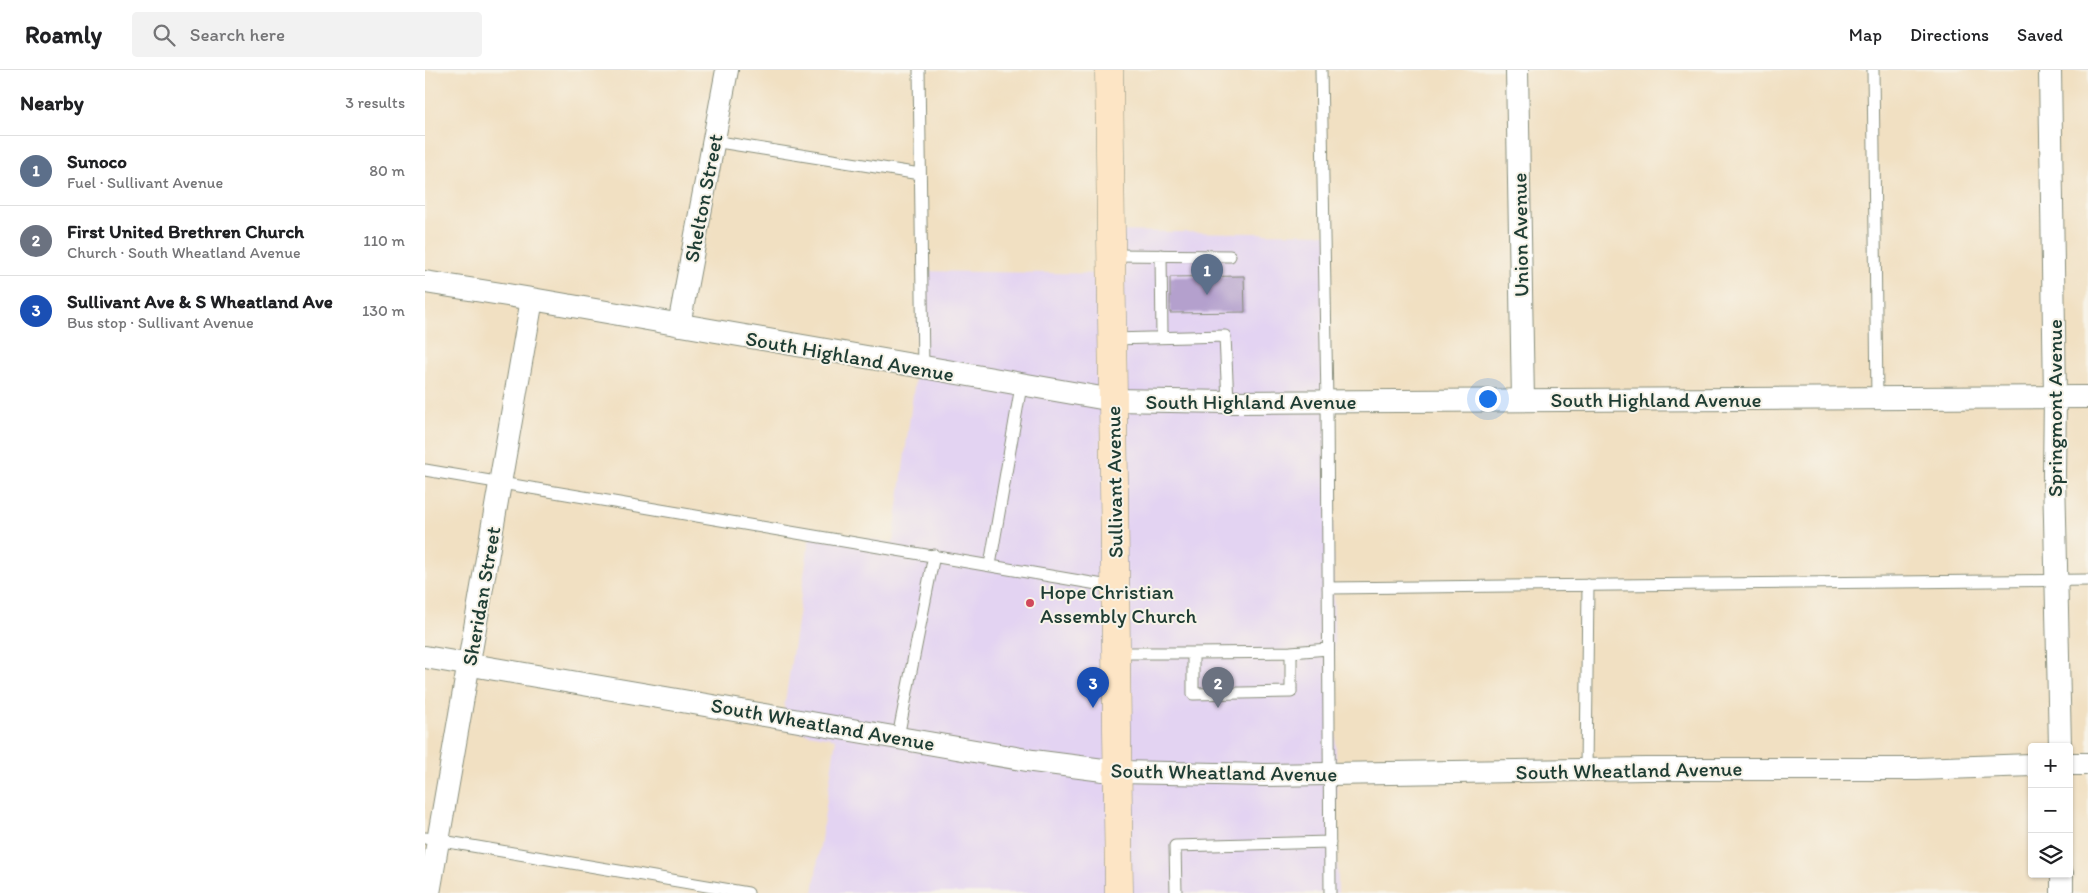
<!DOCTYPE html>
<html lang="en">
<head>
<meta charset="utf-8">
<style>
  :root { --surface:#fff; --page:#f2f2f2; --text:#202124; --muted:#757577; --line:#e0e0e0; --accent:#2563eb }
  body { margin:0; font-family:Itim,sans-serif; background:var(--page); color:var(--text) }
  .controls { position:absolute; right:15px; bottom:15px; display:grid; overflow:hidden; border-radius:5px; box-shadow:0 1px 4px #0004 }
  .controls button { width:45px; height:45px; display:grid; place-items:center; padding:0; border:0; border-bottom:1px solid var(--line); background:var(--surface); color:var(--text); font:25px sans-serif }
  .you { position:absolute; left:1062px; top:328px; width:18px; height:18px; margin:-12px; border:4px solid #fff; border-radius:50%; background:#1a73e8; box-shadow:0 0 0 8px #1a73e833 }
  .badge { display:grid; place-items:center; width:32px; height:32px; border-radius:50%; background:var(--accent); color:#fff; font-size:16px; font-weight:700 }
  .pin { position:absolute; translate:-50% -41px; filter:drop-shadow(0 1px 2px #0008) }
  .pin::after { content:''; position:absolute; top:26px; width:18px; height:15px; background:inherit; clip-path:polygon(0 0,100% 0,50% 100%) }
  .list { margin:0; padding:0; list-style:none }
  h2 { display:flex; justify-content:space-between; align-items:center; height:65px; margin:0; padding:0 20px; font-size:21px }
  h2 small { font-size:16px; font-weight:400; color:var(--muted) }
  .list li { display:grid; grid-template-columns:32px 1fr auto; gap:15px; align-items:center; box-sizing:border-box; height:70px; padding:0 20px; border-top:1px solid var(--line) }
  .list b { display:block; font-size:19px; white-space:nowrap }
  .list p { margin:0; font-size:16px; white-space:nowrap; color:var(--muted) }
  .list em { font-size:16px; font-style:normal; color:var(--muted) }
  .icon { flex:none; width:28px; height:28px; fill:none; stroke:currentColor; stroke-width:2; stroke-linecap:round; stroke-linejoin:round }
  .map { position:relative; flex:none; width:1663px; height:823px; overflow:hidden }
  header { display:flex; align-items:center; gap:30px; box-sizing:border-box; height:70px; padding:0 25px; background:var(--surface); border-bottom:1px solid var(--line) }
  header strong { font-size:24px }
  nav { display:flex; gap:28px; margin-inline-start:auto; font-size:18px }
  .search { width:350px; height:45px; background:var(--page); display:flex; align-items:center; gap:12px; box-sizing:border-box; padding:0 18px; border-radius:5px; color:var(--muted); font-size:19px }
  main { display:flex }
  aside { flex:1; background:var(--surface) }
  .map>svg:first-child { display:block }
  .built { fill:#e3d3f2 }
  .building { fill:#b4a0cd }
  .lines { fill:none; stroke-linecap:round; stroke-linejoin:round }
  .lane-casing { stroke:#888e7b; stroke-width:13 }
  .street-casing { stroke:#888e7b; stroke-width:24 }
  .secondary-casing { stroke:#888e7b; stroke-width:29 }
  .lane { stroke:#fff; stroke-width:11 }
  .street { stroke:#fff; stroke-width:22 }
  .secondary { stroke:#fde5c5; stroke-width:28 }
  .poi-dot { fill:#d1495b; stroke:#f7f3e8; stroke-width:2 }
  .labels { text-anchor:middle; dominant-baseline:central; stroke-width:4; stroke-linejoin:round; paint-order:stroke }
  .street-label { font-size:21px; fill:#1f3d34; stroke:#f7f3e8 }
  .poi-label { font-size:21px; fill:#1f3d34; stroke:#f7f3e8; text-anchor:start }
</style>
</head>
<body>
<header>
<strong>Roamly</strong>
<div class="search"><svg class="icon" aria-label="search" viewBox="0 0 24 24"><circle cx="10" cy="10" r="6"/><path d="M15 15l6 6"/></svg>Search here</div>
<nav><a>Map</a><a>Directions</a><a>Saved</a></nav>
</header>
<main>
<aside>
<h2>Nearby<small>3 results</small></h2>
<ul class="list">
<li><span class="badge" style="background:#5c6f8a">1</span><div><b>Sunoco</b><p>Fuel · Sullivant Avenue</p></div><em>80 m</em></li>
<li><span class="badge" style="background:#6b7280">2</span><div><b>First United Brethren Church</b><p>Church · South Wheatland Avenue</p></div><em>110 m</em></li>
<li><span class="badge" style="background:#1a4fb4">3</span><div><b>Sullivant Ave &amp; S Wheatland Ave</b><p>Bus stop · Sullivant Avenue</p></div><em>130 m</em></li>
</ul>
</aside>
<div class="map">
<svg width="1663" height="823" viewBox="0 0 1663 823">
  <rect width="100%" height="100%" fill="#f7f3e8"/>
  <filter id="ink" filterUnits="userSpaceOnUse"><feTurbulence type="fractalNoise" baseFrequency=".02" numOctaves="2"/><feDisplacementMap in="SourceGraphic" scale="10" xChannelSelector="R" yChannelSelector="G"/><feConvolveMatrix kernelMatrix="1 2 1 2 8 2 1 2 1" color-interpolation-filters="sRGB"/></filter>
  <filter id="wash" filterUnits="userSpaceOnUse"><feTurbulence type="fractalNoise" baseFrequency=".0096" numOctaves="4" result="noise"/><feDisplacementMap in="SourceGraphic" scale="20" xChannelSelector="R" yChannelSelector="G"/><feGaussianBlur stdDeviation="1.12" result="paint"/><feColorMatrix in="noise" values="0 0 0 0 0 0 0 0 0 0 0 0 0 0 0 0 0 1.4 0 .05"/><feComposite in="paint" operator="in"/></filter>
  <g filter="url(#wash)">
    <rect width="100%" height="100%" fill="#f1e0c2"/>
    <!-- built -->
    <path class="built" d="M681 161 903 164 913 823H388L411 669 356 659 386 459 468 473 490 309 494 201 683 204Z"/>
    <g id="blocks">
      <!-- building -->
      <path class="building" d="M819 206 820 242 745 243V207Z"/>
    </g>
  </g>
  <g filter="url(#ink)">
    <use href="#blocks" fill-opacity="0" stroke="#888e7b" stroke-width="1"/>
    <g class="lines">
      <defs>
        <path id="lane" d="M494 0 498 299
          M896 0 902 331 905 823
          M1448 0 1452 328
          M288 71 495 104
          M687 185 805 186
          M736 185 737 267
          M688 269 800 266 803 332
          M0 400 690 517
          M565 495 596 316
          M903 518 1663 510
          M691 583H768V624L866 622V582L903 579
          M768 583 866 582
          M473 667 509 485
          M1161 700 1163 515
          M0 768 323 823
          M751 823 750 776 905 772"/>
        <path id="street" d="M1092 0 1098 330
          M1625 0 1630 327 1629 404 1635 677
          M0 212 107 229 688 330 803 332 1663 327
          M254 255 302 0
          M0 587 608 691 694 702 840 705 1221 699H1492L1607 695
          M1644 694H1663
          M1637 804V823
          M4 823 107 229"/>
        <path id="secondary" d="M684 0 694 823"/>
      </defs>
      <!-- lane casing -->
      <use href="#lane" class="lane-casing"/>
      <!-- street casing -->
      <use href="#street" class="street-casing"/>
      <!-- secondary casing -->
      <use href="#secondary" class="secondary-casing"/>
      <!-- lane -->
      <use href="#lane" class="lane"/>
      <!-- street -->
      <use href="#street" class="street"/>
      <!-- secondary -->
      <use href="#secondary" class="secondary"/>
    </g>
  </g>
  <!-- markers -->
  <circle class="poi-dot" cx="605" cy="533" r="5"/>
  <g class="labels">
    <!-- street labels -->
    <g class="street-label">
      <text transform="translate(278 128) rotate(-79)">Shelton Street</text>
      <text transform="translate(1095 165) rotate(-91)">Union Avenue</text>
      <text transform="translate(425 286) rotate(10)">South Highland Avenue</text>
      <text x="1231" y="329">South Highland Avenue</text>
      <text x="826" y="331">South Highland Avenue</text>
      <text transform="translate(1629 338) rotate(-90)">Springmont Avenue</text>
      <text transform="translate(689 412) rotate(-91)">Sullivant Avenue</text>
      <text transform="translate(56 526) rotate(-80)">Sheridan Street</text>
      <text transform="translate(398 654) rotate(10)">South Wheatland Avenue</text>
      <text transform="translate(1204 700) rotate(-1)">South Wheatland Avenue</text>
      <text transform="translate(799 702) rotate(1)">South Wheatland Avenue</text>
    </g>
    <!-- poi labels -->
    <g class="poi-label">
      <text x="615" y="521">Hope Christian<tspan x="615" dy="24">Assembly Church</tspan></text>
    </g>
  </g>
</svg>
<div class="controls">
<button>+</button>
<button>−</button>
<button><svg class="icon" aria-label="layers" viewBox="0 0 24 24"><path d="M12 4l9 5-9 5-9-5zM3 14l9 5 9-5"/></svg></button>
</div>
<div class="you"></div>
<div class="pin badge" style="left:782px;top:225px;background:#5c6f8a">1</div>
<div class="pin badge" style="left:793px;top:638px;background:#6b7280">2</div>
<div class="pin badge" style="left:668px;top:638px;background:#1a4fb4">3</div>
</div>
</main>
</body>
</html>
